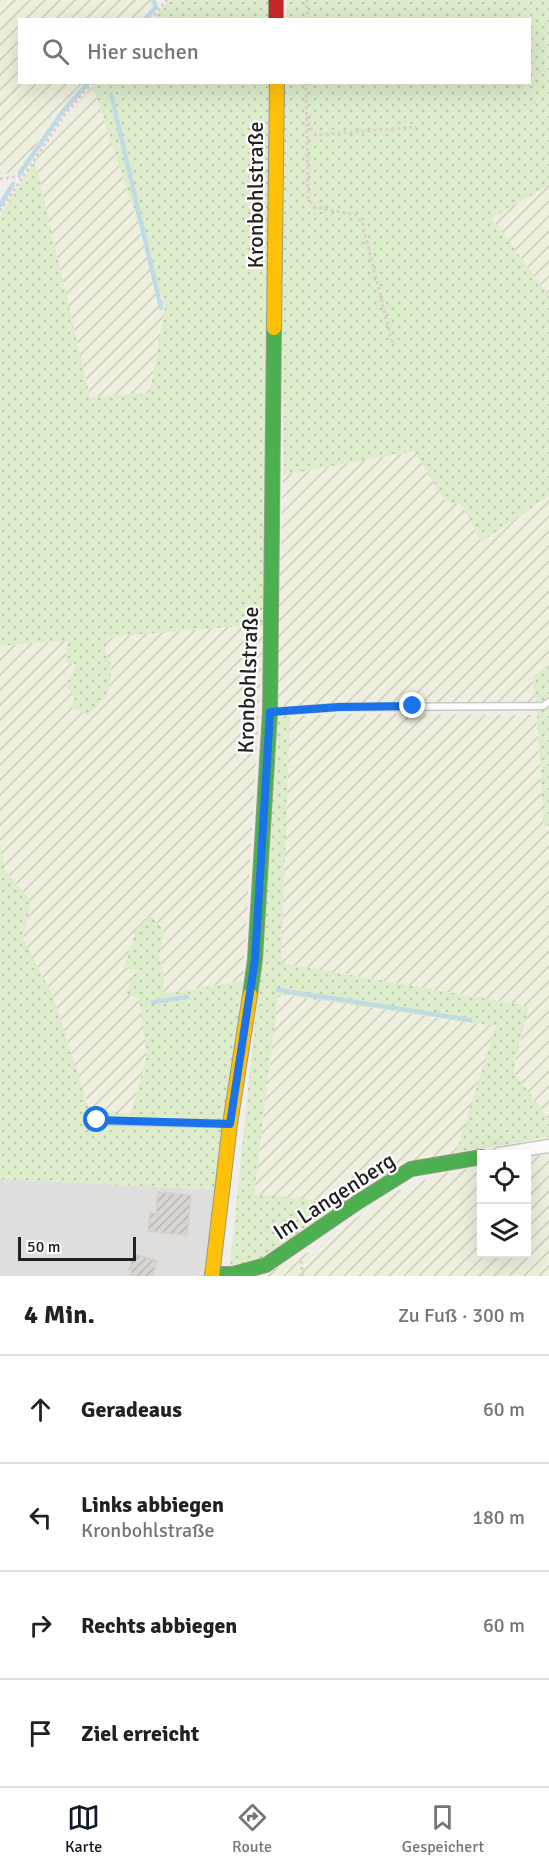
<!DOCTYPE html>
<html lang="de">
<head>
<meta charset="utf-8">
<style>
  :root { --surface:#fff; --page:#f2f2f2; --text:#202124; --muted:#757577; --line:#e0e0e0; --accent:#111827 }
  body { margin:0; font-family:Signika,sans-serif; background:var(--page); color:var(--text) }
  .controls { position:absolute; right:18px; bottom:18px; display:grid; overflow:hidden; border-radius:0px; box-shadow:0 6px 24px #0002 }
  .controls button { width:54px; height:54px; display:grid; place-items:center; padding:0; border:0; border-bottom:2px solid var(--line); background:var(--surface); color:var(--text); font:30px sans-serif }
  .scale { position:absolute; left:18px; bottom:15px; width:118px; box-sizing:border-box; padding-left:6px; border:3px solid #222; border-top:0; font-size:16px; line-height:21px; white-space:nowrap; color:#222; -webkit-text-stroke:4px #fff; paint-order:stroke }
  .stop { position:absolute; width:18px; height:18px; margin:-14px; border:4px solid #1a73e8; border-radius:50%; background:#fff }
  .stop.end { background:#1a73e8; border-color:#fff; box-shadow:0 2px 6px #0008 }
  .list { margin:0; padding:0; list-style:none }
  h2 { display:flex; justify-content:space-between; align-items:center; height:78px; margin:0; padding:0 24px; font-size:26px }
  h2 small { font-size:20px; font-weight:400; color:var(--muted) }
  .list li { display:grid; grid-template-columns:39px 1fr auto; gap:18px; align-items:center; box-sizing:border-box; height:108px; padding:0 24px; border-top:2px solid var(--line) }
  .list b { display:block; font-size:22px; white-space:nowrap }
  .list p { margin:0; font-size:20px; white-space:nowrap; color:var(--muted) }
  .list em { font-size:20px; font-style:normal; color:var(--muted) }
  .icon { flex:none; width:33px; height:33px; fill:none; stroke:currentColor; stroke-width:2; stroke-linecap:round; stroke-linejoin:round }
  .map { position:relative; flex:none; width:549px; height:1276px; overflow:hidden }
  .search { position:absolute; background:var(--surface); box-shadow:0 6px 24px #0002; left:18px; right:18px; top:18px; height:66px; display:flex; align-items:center; gap:15px; box-sizing:border-box; padding:0 21px; border-radius:0px; color:var(--muted); font-size:22px }
  .sheet { height:510px; background:var(--surface) }
  nav { display:flex; justify-content:space-around; align-items:center; box-sizing:border-box; height:84px; border-top:2px solid var(--line); background:var(--surface); font-size:16px; color:var(--muted) }
  nav a { display:grid; justify-items:center; gap:3px }
  nav .on { color:var(--accent) }
  .map>svg:first-child { display:block }
  .residential { fill:#dfdedc }
  .farmland { fill:url(#farmland-furrows) }
  .grass { fill:url(#grass-dots) }
  .lines { fill:none; stroke-linecap:round; stroke-linejoin:round }
  .stream { stroke:#bfdbe3; stroke-width:4.5 }
  .building { fill:url(#building-hatch); stroke:#d3d0cc; stroke-width:1.5 }
  .lane-casing { stroke:#c9c8c7; stroke-width:9 }
  .street-casing { stroke:#c9c8c7; stroke-width:15 }
  .fast-casing { stroke:#999a82; stroke-width:16 }
  .slow-casing { stroke:#999a82; stroke-width:16 }
  .jam-casing { stroke:#999a82; stroke-width:16 }
  .path { stroke:#dccecd; stroke-width:3; stroke-dasharray:3 3; stroke-linecap:butt }
  .lane { stroke:#fdfcfc; stroke-width:6 }
  .street { stroke:#fdfcfc; stroke-width:12 }
  .fast { stroke:#4caf50; stroke-width:14 }
  .slow { stroke:#ffc107; stroke-width:14 }
  .jam { stroke:#c62828; stroke-width:14 }
  .route { stroke:#1a73e8; stroke-width:8 }
  .labels { text-anchor:middle; dominant-baseline:central; stroke-width:4.5; stroke-linejoin:round; paint-order:stroke }
  .street-label { font-size:22px; fill:#222; stroke:#fff }
</style>
</head>
<body>
<div class="map">
<svg width="549" height="1276" viewBox="0 0 549 1276">
  <defs>
    <pattern id="farmland-furrows" width="10" height="10" patternUnits="userSpaceOnUse" patternTransform="scale(1.5)"><rect width="10" height="10" fill="#efefdf"/><path d="M-1 1l2-2M0 10L10 0M9 11l2-2" fill="none" stroke="#cdcdbf"/></pattern>
    <pattern id="grass-dots" width="8" height="8" patternUnits="userSpaceOnUse" patternTransform="scale(1.5)"><rect width="8" height="8" fill="#ddeccb"/><path d="M2 2h.1M6 6h.1" fill="none" stroke="#bdcaae" stroke-width="1.8" stroke-linecap="round"/></pattern>
    <pattern id="building-hatch" width="6" height="6" patternUnits="userSpaceOnUse" patternTransform="scale(1.5)"><rect width="6" height="6" fill="#d7d4d2"/><path d="M-1 1l2-2M0 6l6-6M5 7l2-2" fill="none" stroke="#b8b6b4"/></pattern>
  </defs>
  <rect width="100%" height="100%" fill="#f0eeeb"/>
  <!-- residential -->
  <path class="residential" d="M0 1179 223 1190 212 1276H0Z"/>
  <!-- farmland -->
  <path class="farmland" d="M0 0H157L140 19 20 20V82L83 83 60 109 18 171 0 175Z
    M93 86 165 306 150 393 90 397 35 161 67 115Z
    M549 185V296L491 218Z
    M415 451 445 501 462 505 481 542 549 496V670L545 667 532 677 536 702 276 706 283 475Z
    M264 624 243 981 163 994 164 975 159 957 163 930 150 916 136 930 124 967 137 970 139 999 147 1055 131 1115 88 1106 53 996 23 939 31 901 5 870 0 845V646L67 640 77 665 66 685 112 666 105 651 107 637Z
    M337 714 536 715 544 827 549 825V1120L513 1071 529 1006 281 963 290 716Z
    M278 994 497 1026 456 1153 345 1203 254 1195Z
    M549 1154V1276H261L311 1251 388 1195 442 1173 481 1166 482 1254H526L527 1158Z"/>
  <!-- grass -->
  <path class="grass" d="M170 0H269V19L153 20Z
    M287 0H549V185L492 218 549 296V496L481 542 462 505 445 501 414 451 283 475 281 173 284 83 530 82V20L286 19Z
    M96 82 269 83 264 624 108 637 105 651 112 666 108 695 88 715 69 707 75 699 66 685 76 665 65 662 67 640 0 646V216L35 161 90 397 150 393 165 306 93 86Z
    M546 667 549 670V825L544 827 536 702 532 677Z
    M290 716 281 963 529 1006 513 1071 549 1120V1137L456 1153 496 1026 278 994 254 1194 345 1203 262 1260 230 1266 258 992 277 717Z
    M0 845 5 870 31 901 23 939 53 996 88 1106 131 1115 147 1055 139 999 125 993 137 970 124 967 136 930 150 915 164 930 159 957 164 975 163 994 243 981 223 1190 0 1179Z"/>
  <g class="lines">
    <!-- stream -->
    <path class="stream" d="M144 20 156 7 153 0
      M111 94 161 308
      M20 173 63 111 89 82
      M0 205 13 184
      M278 990 470 1020
      M153 1002 187 997"/>
  </g>
  <!-- building -->
  <path class="building" d="M158 1192 191 1195 187 1235 148 1231 150 1213 156 1214Z
    M134 1254 157 1261 152 1276H130L132 1271 129 1270Z"/>
  <g class="lines">
    <defs>
      <path id="lane" d="M271 712 339 707 543 706 549 702
        M97 1121 229 1124"/>
      <path id="street" d="M499 1154 549 1146"/>
      <path id="fast" d="M250 995 255 959 270 712 274 328
        M212 1274H233L266 1265 358 1202 411 1169 482 1157"/>
      <path id="slow" d="M274 328 277 82
        M212 1276 230 1124 250 995"/>
      <path id="jam" d="M276 0V20"/>
    </defs>
    <!-- lane casing -->
    <use href="#lane" class="lane-casing"/>
    <!-- street casing -->
    <use href="#street" class="street-casing"/>
    <!-- fast casing -->
    <use href="#fast" class="fast-casing"/>
    <!-- slow casing -->
    <use href="#slow" class="slow-casing"/>
    <!-- jam casing -->
    <use href="#jam" class="jam-casing"/>
    <!-- path -->
    <path class="path" d="M150 20 167 0
      M307 20V0
      M306 82 308 199 314 207 356 215 362 222 392 343
      M306 117 311 129 317 135 416 127
      M0 179 22 176
      M0 211 66 113 93 82
      M301 1261 303 1276"/>
    <!-- lane -->
    <use href="#lane" class="lane"/>
    <!-- street -->
    <use href="#street" class="street"/>
    <!-- fast -->
    <use href="#fast" class="fast"/>
    <!-- slow -->
    <use href="#slow" class="slow"/>
    <!-- jam -->
    <use href="#jam" class="jam"/>
  </g>
  <g class="lines">
    <!-- route -->
    <path class="route" d="M97 1120 230 1124 255 959 270 712 339 707 413 706"/>
  </g>
  <g class="labels">
    <!-- street labels -->
    <g class="street-label">
      <text transform="translate(255 195) rotate(-90)">Kronbohlstraße</text>
      <text transform="translate(248 680) rotate(-88)">Kronbohlstraße</text>
      <text transform="translate(334 1196) rotate(-33)">Im Langenberg</text>
    </g>
  </g>
</svg>
<div class="controls">
<button><svg class="icon" aria-label="locate" viewBox="0 0 24 24"><circle cx="12" cy="12" r="6"/><path d="M12 2v4M12 18v4M2 12h4M18 12h4"/></svg></button>
<button><svg class="icon" aria-label="layers" viewBox="0 0 24 24"><path d="M12 4l9 5-9 5-9-5zM3 14l9 5 9-5"/></svg></button>
</div>
<div class="scale">50 m</div>
<div class="stop" style="left:97px;top:1120px"></div>
<div class="stop end" style="left:413px;top:706px"></div>
<div class="search"><svg class="icon" aria-label="search" viewBox="0 0 24 24"><circle cx="10" cy="10" r="6"/><path d="M15 15l6 6"/></svg>Hier suchen</div>
</div>
<section class="sheet">
<h2>4 Min.<small>Zu Fuß · 300 m</small></h2>
<ul class="list">
<li><svg class="icon" aria-label="ahead" viewBox="0 0 24 24"><path d="M12 20V5M6 11l6-6 6 6"/></svg><div><b>Geradeaus</b></div><em>60 m</em></li>
<li><svg class="icon" aria-label="left" viewBox="0 0 24 24"><path d="M17 20v-9H6M10 6l-5 5 5 5"/></svg><div><b>Links abbiegen</b><p>Kronbohlstraße</p></div><em>180 m</em></li>
<li><svg class="icon" aria-label="right" viewBox="0 0 24 24"><path d="M7 20v-9h11M14 6l5 5-5 5"/></svg><div><b>Rechts abbiegen</b></div><em>60 m</em></li>
<li><svg class="icon" aria-label="arrive" viewBox="0 0 24 24"><path d="M6 21V4h12l-3 4 3 4H6"/></svg><div><b>Ziel erreicht</b></div></li>
</ul>
</section>
<nav>
<a class="on"><svg class="icon" aria-label="map" viewBox="0 0 24 24"><path d="M3 6l6-2 6 2 6-2v14l-6 2-6-2-6 2zM9 4v14M15 6v14"/></svg>Karte</a>
<a><svg class="icon" aria-label="directions" viewBox="0 0 24 24"><path d="M12 3l9 9-9 9-9-9zM9 14v-3h6M13 9l2 2-2 2"/></svg>Route</a>
<a><svg class="icon" aria-label="saved" viewBox="0 0 24 24"><path d="M7 4h10v16l-5-4-5 4z"/></svg>Gespeichert</a>
</nav>
</body>
</html>
